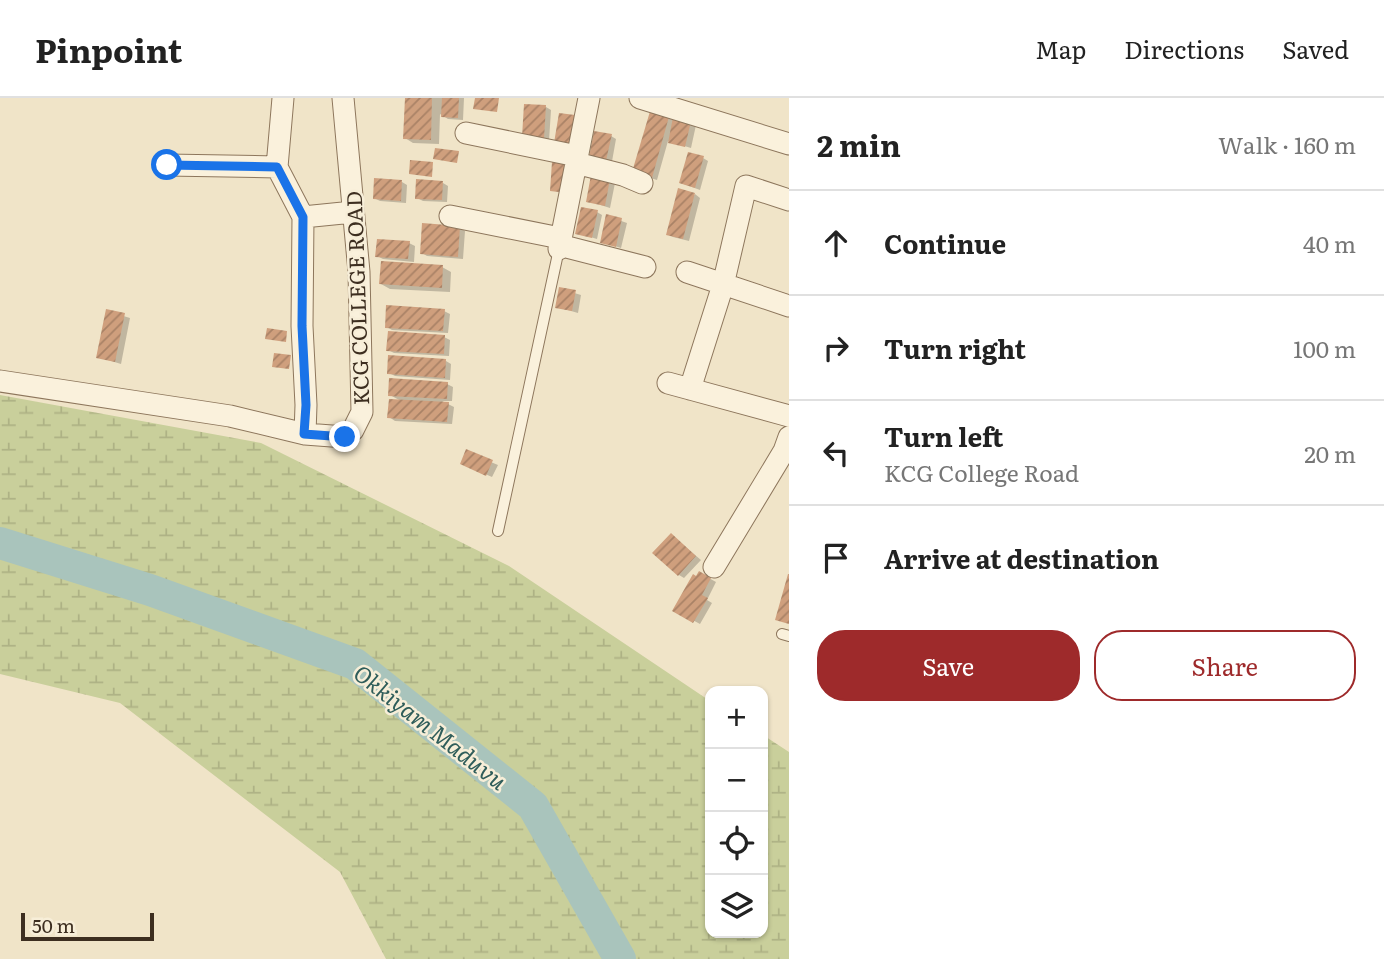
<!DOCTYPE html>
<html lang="en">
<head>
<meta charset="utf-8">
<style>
  :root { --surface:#fff; --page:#f6f6f6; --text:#222; --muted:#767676; --line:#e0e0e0; --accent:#9e2a2b }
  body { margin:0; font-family:Literata,serif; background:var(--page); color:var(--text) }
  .controls { position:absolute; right:21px; bottom:21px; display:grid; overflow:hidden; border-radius:14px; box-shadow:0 2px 5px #0004 }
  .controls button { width:63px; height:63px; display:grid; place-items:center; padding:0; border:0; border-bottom:2px solid var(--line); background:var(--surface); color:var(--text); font:35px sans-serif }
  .scale { position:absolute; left:21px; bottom:18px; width:133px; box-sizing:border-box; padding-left:7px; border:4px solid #3d2e20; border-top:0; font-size:19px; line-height:24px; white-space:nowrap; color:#3d2e20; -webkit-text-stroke:5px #f7eed8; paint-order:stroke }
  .stop { position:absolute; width:21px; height:21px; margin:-16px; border:5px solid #1a73e8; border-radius:50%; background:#fff }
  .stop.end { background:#1a73e8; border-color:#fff; box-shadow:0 2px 7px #0008 }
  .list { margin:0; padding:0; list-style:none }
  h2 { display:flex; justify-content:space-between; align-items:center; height:91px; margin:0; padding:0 28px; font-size:30px }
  h2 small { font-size:23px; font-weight:400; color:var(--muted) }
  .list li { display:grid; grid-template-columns:46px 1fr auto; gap:21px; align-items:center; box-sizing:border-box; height:105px; padding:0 28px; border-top:2px solid var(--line) }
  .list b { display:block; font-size:26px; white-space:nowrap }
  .list p { margin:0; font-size:23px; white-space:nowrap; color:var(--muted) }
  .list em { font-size:23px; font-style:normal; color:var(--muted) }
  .actions { display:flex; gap:14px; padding:21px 28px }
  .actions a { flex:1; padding:16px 0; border:2px solid var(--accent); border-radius:28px; text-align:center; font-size:24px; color:var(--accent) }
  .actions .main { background:var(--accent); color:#fff }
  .icon { flex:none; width:38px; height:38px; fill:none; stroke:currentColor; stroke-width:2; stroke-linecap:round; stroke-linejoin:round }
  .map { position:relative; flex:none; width:789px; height:861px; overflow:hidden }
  header { display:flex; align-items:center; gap:42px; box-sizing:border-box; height:98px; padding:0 35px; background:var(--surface); border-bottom:2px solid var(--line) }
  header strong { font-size:33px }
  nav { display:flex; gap:38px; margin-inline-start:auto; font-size:24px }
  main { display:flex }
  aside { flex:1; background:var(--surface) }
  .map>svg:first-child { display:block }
  .wetland { fill:url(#wetland-marsh) }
  .shadow { fill:#0003 }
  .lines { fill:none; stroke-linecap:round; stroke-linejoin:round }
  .river { stroke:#a9c4bc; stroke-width:32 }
  .building { fill:url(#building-hatch) }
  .lane-casing { stroke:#8d765c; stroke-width:12 }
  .street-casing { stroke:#8d765c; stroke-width:23 }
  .lane { stroke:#faf1dc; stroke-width:10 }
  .street { stroke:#faf1dc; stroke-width:21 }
  .route { stroke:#1a73e8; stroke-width:9 }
  .labels { text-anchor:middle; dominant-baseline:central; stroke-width:5; stroke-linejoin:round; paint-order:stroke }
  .street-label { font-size:21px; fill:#3d2e20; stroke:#f7eed8 }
  .water-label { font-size:23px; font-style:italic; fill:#2f5d5a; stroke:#f7eed8 }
</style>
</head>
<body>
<header>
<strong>Pinpoint</strong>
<nav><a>Map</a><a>Directions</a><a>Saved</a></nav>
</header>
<main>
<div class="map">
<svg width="789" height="861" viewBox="0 0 789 861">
  <defs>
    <pattern id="wetland-marsh" width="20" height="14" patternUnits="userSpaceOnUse" patternTransform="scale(1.75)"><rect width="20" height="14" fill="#c9cf9b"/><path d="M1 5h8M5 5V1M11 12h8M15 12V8" fill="none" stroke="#aeb285"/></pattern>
    <pattern id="building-hatch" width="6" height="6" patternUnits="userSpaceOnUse" patternTransform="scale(1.75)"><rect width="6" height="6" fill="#cf9f7d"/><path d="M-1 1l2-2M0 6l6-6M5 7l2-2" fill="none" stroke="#a98266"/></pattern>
  </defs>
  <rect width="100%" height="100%" fill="#f0e4c8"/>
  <!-- wetland -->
  <path class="wetland" d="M0 297 261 345 509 468 710 603V835H763V637L789 654V861H386L340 774 120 605 0 576Z"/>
  <!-- shadow -->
  <path class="shadow" d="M406 0H464L463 22 448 21 440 16 439 46 413 45 405 40Z
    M546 9 551 12 549 43 529 42Z
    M652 12 696 27 691 50 668 43 657 82 640 77Z
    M611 38 616 41 611 69 595 66Z
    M703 60 708 63 700 92 681 85Z
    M593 79 615 85 610 110 588 103Z
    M376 82 402 84 407 87 406 105 380 103 374 100Z
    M443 85 448 88 447 104 423 103 417 100Z
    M695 96 700 100 689 143 673 139 668 136Z
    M597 114 602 117 597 141 577 135Z
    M607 118 627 125 621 150 602 144Z
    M460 130 465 133 463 161 427 158 422 155Z
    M409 145 415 148 414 164 383 161 377 158Z
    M442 169 451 174 450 194 390 191 381 186Z
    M561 191 581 197 578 215 557 209Z
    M107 213 130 220 121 266 98 259Z
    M444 213 450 216 448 235 392 232 387 229Z
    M444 239 450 242 449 258 394 255 388 252Z
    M446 263 451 266 450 282 395 278 389 275Z
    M447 286 453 289 452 303H442L454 309 452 326 395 323 389 319 401 303 390 297Z
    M467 354 498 367 492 379 467 368Z
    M676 441 701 462 684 480 679 477Z
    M700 475 716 484 707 502 712 505 700 526 674 512Z"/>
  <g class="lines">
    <!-- river -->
    <path class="river" d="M0 445 150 492 355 566 533 708 620 861"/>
  </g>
  <!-- building -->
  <path class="building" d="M405 0H432L431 42 403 41Z
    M442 0H459L458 20 441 19Z
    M475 0H499L497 14 473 11Z
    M524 6 546 7 544 41 522 39Z
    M651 10 670 15 652 80 632 74Z
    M559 15 575 17 570 47 554 45Z
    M673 19 691 23 685 49 668 45Z
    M594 33 612 36 605 67 588 64Z
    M435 50 459 53 457 65 433 61Z
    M688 54 704 58 695 90 679 85Z
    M410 62 433 64 432 79 409 76Z
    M552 64 569 65 567 95 550 93Z
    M591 77 610 81 605 108 586 104Z
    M374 80 402 82 401 103 373 101Z
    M416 81 443 83 442 102 415 101Z
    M678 90 695 95 683 141 666 137Z
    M581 109 598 112 592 140 575 136Z
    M606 116 622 120 616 149 600 145Z
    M422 125 460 128 458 159 420 156Z
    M377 141 410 143 408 161 375 159Z
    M381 163 443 167 442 190 379 186Z
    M559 189 576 192 572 213 555 210Z
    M386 207 445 211 443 233 385 230Z
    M106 211 125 215 115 264 96 260Z
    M267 230 287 233 286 244 265 241Z
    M388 233 445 237 444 256 386 253Z
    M274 255 291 257 289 271 272 269Z
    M388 257 446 261 445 280 387 276Z
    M389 280 448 284 447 301 388 298Z
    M389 301 449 304 447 324 387 320Z
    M466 351 493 362 486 378 460 366Z
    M671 435 696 458 678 478 652 455Z
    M699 473 711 480 702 497 708 500 693 525 672 513 693 476 696 478Z
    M788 476H789V526L775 522Z"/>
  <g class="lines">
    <defs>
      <path id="lane" d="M498 433 559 151
        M782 536 789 538"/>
      <path id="street" d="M283 0 277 69 303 119
        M640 0 789 46
        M466 35 577 58
        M576 65 623 77 642 85
        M167 67 277 69
        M450 118 560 140
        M559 147 645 169
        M559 151 589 0
        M687 174 789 208
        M0 283 230 318 305 336 345 339 353 332 362 314 359 174 343 0
        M668 285 789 318
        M690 291 723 187 746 88 789 102
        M305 336 306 307 302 228 303 119 353 114
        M714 469 784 353 789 339"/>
    </defs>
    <!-- lane casing -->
    <use href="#lane" class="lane-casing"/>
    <!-- street casing -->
    <use href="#street" class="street-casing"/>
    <!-- lane -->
    <use href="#lane" class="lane"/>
    <!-- street -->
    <use href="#street" class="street"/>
  </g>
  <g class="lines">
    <!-- route -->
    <path class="route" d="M167 67 277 69 303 119 302 228 306 307 304 336 345 339"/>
  </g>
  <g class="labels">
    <!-- street labels -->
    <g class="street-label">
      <text transform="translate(356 200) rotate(-92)">KCG COLLEGE ROAD</text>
    </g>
    <!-- water labels -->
    <g class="water-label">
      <text transform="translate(431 628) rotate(38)">Okkiyam Maduvu</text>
    </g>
  </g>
</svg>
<div class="controls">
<button>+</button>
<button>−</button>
<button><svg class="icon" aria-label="locate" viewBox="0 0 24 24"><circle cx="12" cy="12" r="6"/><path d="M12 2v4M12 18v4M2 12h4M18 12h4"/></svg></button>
<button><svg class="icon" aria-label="layers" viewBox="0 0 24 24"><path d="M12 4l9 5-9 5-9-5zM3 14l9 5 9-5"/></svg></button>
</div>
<div class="scale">50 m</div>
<div class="stop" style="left:167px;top:67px"></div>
<div class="stop end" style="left:345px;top:339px"></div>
</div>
<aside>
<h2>2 min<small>Walk · 160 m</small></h2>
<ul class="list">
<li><svg class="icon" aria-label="ahead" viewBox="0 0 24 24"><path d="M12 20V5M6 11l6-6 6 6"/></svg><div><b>Continue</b></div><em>40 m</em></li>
<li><svg class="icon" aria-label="right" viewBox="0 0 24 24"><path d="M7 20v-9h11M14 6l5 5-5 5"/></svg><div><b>Turn right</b></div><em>100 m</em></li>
<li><svg class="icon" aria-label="left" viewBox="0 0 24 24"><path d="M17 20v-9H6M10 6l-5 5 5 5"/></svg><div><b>Turn left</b><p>KCG College Road</p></div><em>20 m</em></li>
<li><svg class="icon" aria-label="arrive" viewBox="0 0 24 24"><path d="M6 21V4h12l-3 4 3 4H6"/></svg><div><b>Arrive at destination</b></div></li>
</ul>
<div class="actions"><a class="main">Save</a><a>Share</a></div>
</aside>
</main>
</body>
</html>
